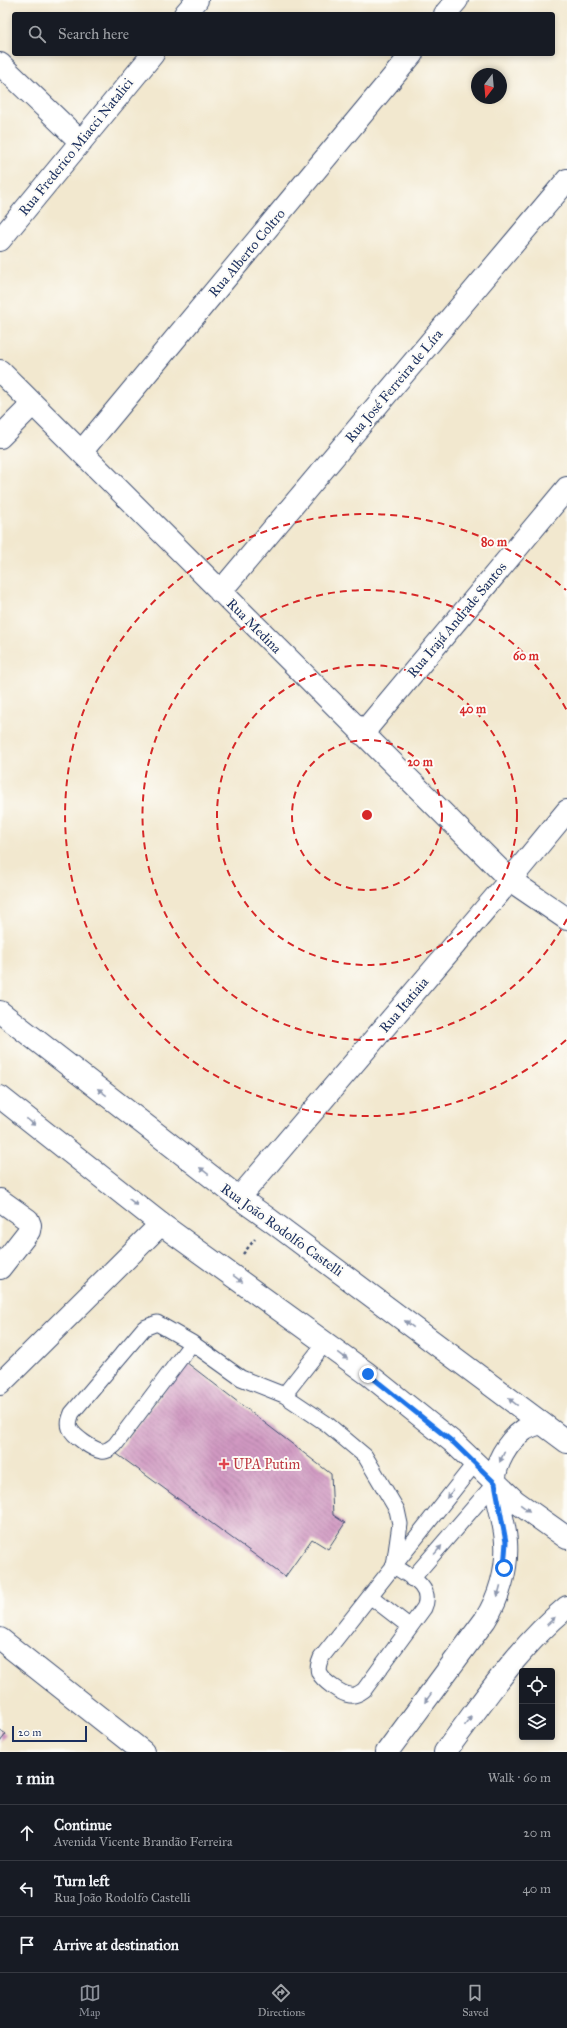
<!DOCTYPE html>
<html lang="en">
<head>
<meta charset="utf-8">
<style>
  :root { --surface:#171b24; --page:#242831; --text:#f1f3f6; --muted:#9ea1a6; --line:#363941; --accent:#8c9099 }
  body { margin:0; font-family:"IM FELL Great Primer",serif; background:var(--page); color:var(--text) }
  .controls { position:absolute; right:12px; bottom:12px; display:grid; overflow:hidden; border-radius:4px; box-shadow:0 2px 6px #0003 }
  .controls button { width:36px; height:36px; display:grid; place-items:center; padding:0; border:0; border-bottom:1px solid var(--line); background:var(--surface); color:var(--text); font:20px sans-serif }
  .compass { position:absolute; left:471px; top:68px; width:36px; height:36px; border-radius:50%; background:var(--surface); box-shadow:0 2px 6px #0003; rotate:196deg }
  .scale { position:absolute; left:12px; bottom:10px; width:75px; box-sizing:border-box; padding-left:4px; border:2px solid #1b2f5e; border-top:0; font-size:11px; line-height:14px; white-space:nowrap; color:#1b2f5e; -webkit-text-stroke:3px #fdfcf7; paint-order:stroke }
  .stop { position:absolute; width:12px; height:12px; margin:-9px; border:3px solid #1a73e8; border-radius:50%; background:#fff }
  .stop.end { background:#1a73e8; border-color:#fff; box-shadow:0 1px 4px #0008 }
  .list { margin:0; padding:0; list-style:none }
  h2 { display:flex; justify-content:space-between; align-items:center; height:52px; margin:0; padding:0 16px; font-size:17px }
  h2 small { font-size:13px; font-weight:400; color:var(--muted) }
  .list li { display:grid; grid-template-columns:26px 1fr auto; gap:12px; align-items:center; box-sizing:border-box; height:56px; padding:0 16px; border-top:1px solid var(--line) }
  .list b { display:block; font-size:15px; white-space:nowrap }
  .list p { margin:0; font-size:13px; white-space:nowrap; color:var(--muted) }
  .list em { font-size:13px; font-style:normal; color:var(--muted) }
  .icon { flex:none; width:22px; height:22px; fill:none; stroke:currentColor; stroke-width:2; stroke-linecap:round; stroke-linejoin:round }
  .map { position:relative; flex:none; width:567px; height:1752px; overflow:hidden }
  .search { position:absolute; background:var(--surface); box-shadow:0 2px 6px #0003; left:12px; right:12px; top:12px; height:44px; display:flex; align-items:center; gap:10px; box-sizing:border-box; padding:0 14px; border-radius:4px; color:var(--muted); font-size:15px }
  .sheet { height:220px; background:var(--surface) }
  nav { display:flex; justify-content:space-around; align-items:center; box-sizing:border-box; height:56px; border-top:1px solid var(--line); background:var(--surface); font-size:11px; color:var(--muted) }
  nav a { display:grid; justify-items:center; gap:2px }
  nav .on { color:var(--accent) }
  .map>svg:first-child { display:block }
  .building { fill:url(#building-back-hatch) }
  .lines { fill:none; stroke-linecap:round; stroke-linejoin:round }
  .lane-casing { stroke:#3b4b6f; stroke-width:17 }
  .street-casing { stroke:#3b4b6f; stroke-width:24 }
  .secondary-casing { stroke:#3b4b6f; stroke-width:24 }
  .path { stroke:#3b4b6f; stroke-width:2.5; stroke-dasharray:3 3; stroke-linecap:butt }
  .lane { stroke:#fff; stroke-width:15 }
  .street { stroke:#fff; stroke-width:22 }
  .secondary { stroke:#fff; stroke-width:22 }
  .oneway { fill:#8d97ae }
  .route { stroke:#1a73e8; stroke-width:5 }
  .ring { fill:none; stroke:#d62828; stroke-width:2; stroke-dasharray:7 5 }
  .health-dot { fill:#e0444e; stroke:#fdfcf7; stroke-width:1.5 }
  .labels { text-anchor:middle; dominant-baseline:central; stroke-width:4; stroke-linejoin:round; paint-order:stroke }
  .street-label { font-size:14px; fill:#1b2f5e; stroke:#fdfcf7 }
  .health-label { font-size:14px; fill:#be3a42; stroke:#fdfcf7; text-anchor:start }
  .centre { fill:#d62828; stroke:#fdfcf7; stroke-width:2 }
  .ring-label { font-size:12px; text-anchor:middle; font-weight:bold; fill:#d62828; stroke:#fdfcf7; stroke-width:4; stroke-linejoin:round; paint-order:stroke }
</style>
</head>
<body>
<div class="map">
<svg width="567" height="1752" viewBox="0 0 567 1752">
  <defs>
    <pattern id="building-back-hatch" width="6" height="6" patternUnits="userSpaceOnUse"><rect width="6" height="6" fill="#d098c1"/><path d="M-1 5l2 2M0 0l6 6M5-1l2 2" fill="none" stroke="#a87ca0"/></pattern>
  </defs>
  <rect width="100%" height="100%" fill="#fdfcf7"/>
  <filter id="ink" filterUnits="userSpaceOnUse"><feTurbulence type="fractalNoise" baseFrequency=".025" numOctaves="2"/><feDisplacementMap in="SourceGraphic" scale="8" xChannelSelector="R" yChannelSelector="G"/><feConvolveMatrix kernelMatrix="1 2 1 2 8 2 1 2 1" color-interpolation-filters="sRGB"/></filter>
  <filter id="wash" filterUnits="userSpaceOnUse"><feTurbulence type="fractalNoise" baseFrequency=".012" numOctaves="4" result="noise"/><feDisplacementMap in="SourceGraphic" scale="16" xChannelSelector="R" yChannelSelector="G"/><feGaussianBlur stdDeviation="0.9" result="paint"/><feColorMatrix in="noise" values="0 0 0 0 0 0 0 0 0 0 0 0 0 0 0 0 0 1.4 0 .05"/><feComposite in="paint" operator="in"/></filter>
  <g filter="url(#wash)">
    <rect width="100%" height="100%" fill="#f2e8cf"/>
    <g id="blocks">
      <!-- building -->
      <path class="building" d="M186 1362 331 1474 333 1515 345 1523 328 1549 312 1539 285 1577 117 1454Z
        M0 1730 6 1734 0 1742Z"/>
    </g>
  </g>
  <g filter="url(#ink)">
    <use href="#blocks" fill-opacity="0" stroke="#3b4b6f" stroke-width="1"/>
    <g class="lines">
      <defs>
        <path id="lane" d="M192 1343 115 1445C111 1448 107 1452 101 1451 92 1449 73 1436 70 1428 68 1423 70 1418 72 1413L144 1328 157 1323 192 1343 241 1378 284 1395 327 1424 365 1456 397 1510 400 1524 394 1566
          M284 1395 325 1343
          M394 1566C409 1576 434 1587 424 1608L364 1690C360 1693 355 1696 350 1695 341 1694 323 1681 319 1673 317 1668 319 1663 321 1658L475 1463
          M412 1579 495 1483
          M370 1596 410 1627"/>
        <path id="street" d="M185 14 197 0
          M445 14 457 0
          M0 64 81 142
          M0 240 153 54
          M0 371 510 880 567 919
          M0 437 33 404
          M82 451 412 54
          M220 592 567 180
          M362 734 567 488
          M239 1198 510 880 567 811
          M0 1200 28 1220 30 1225 29 1231 0 1268
          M0 1384 161 1224
          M0 1639 143 1752"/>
        <path id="secondary" d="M0 1012 239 1198 270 1220 567 1442
          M0 1097 161 1224 368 1374 454 1443 515 1501 567 1538
          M387 1752 485 1620C499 1598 508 1569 506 1542 505 1523 498 1504 495 1485 493 1465 508 1441 524 1430 528 1427 535 1425 540 1423
          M445 1752C484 1701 517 1648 567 1607"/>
      </defs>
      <!-- lane casing -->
      <use href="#lane" class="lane-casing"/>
      <!-- street casing -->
      <use href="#street" class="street-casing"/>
      <!-- secondary casing -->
      <use href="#secondary" class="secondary-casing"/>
      <!-- path -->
      <path class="path" d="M243 1254 255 1239"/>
      <!-- lane -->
      <use href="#lane" class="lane"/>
      <!-- street -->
      <use href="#street" class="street"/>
      <!-- secondary -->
      <use href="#secondary" class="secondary"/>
    </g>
    <!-- one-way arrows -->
    <defs><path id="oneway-solid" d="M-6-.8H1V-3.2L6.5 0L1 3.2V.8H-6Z"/></defs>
    <g class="oneway">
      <use href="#oneway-solid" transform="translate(102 1092) rotate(-142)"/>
      <use href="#oneway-solid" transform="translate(31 1122) rotate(38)"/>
      <use href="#oneway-solid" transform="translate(204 1171) rotate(-142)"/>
      <use href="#oneway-solid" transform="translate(133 1202) rotate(38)"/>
      <use href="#oneway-solid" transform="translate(238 1279) rotate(36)"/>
      <use href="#oneway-solid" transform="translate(409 1324) rotate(-143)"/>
      <use href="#oneway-solid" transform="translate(343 1356) rotate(36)"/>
      <use href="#oneway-solid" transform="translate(513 1402) rotate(-143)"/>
      <use href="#oneway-solid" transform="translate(502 1457) rotate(115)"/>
      <use href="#oneway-solid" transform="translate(450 1494) rotate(128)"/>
      <use href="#oneway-solid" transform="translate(525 1508) rotate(36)"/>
      <use href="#oneway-solid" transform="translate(438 1550) rotate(-49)"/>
      <use href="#oneway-solid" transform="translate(499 1591) rotate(105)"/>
      <use href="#oneway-solid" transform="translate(551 1621) rotate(-43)"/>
      <use href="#oneway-solid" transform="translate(428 1698) rotate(126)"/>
      <use href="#oneway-solid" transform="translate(468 1721) rotate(-54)"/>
    </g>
  </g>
  <g class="lines" filter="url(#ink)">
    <!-- route -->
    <path class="route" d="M368 1374 454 1443 495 1483 506 1542 504 1568"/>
  </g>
  <!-- distance rings -->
  <g class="ring">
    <circle cx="367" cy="815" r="75"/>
    <circle cx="367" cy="815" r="150"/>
    <path d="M567 919A225 225 0 1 1 567 711"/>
    <path d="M566 1040A301 301 0 1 1 566 590"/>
  </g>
  <!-- markers -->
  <path class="health-dot" d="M222 1458h4v4h4v4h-4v4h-4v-4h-4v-4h4z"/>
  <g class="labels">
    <!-- street labels -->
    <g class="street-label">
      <text transform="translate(76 147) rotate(-51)">Rua Frederico Miacci Natalici</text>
      <text transform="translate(247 253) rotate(-50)">Rua Alberto Coltro</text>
      <text transform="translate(394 386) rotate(-50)">Rua José Ferreira de Líra</text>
      <text transform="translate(457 620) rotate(-50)">Rua Irajá Andrade Santos</text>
      <text transform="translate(254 626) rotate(45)">Rua Medina</text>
      <text transform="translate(404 1005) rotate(-50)">Rua Itatiaia</text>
      <text transform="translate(282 1230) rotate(36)">Rua João Rodolfo Castelli</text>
    </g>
    <!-- health labels -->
    <g class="health-label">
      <text x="233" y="1464">UPA Putim</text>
    </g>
  </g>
  <circle cx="367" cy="815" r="6" class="centre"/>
  <g class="ring-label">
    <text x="494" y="546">80 m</text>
    <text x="526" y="660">60 m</text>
    <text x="473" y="713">40 m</text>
    <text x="420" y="766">20 m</text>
  </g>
</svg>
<div class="controls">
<button><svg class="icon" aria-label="locate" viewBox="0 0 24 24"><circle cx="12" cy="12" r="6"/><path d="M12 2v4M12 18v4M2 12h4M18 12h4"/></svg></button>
<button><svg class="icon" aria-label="layers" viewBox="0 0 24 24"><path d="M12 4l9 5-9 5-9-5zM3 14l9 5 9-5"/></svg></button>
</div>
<svg class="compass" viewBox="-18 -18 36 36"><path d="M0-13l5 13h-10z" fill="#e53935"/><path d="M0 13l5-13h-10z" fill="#9ea1a6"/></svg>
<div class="scale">20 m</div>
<div class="stop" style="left:504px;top:1568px"></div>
<div class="stop end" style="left:368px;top:1374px"></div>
<div class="search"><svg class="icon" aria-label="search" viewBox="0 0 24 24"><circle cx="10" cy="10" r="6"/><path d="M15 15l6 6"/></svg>Search here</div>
</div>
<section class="sheet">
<h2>1 min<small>Walk · 60 m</small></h2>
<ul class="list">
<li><svg class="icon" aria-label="ahead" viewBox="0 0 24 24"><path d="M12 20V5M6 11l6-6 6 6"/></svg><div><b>Continue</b><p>Avenida Vicente Brandão Ferreira</p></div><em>20 m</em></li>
<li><svg class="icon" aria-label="left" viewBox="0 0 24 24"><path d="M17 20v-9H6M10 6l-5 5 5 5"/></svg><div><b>Turn left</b><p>Rua João Rodolfo Castelli</p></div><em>40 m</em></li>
<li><svg class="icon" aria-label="arrive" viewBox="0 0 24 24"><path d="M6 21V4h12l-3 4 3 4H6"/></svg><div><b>Arrive at destination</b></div></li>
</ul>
</section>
<nav>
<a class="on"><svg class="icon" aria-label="map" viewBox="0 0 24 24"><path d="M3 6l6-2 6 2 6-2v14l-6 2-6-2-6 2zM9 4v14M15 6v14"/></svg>Map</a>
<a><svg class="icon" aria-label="directions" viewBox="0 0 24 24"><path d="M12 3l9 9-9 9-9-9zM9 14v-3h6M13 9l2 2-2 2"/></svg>Directions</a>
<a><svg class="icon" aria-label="saved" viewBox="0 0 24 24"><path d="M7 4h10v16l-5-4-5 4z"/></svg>Saved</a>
</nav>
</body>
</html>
